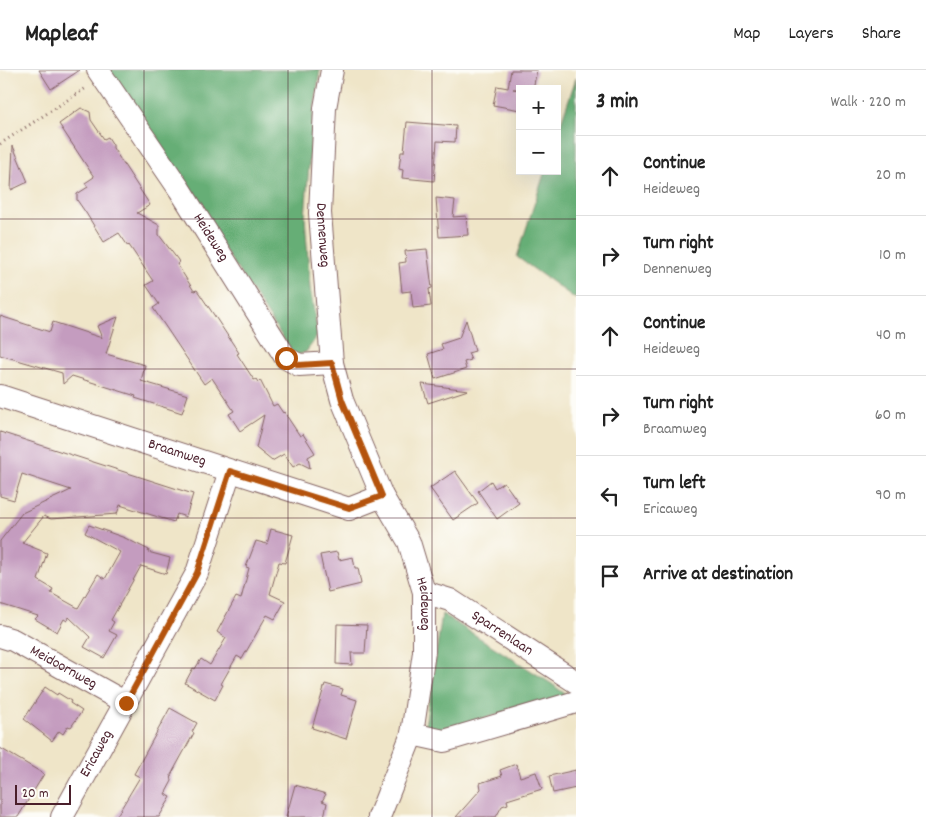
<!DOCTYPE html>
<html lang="en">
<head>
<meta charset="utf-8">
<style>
  :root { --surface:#fff; --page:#f6f6f6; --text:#222; --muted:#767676; --line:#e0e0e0 }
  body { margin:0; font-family:Dekko,sans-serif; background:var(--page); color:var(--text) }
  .controls { position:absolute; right:15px; top:15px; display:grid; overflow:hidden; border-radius:0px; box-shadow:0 5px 20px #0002 }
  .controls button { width:45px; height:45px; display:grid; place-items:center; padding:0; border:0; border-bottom:1px solid var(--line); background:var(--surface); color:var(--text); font:25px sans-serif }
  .scale { position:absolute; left:15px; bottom:12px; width:56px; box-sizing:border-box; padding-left:5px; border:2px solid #4a1f2b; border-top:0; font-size:14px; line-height:18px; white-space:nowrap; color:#4a1f2b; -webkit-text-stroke:4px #fdfcf7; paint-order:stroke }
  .stop { position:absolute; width:15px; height:15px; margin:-11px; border:4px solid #b45309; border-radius:50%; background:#fff }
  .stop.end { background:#b45309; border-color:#fff; box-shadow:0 1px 5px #0008 }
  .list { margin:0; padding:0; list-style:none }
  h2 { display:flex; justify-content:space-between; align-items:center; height:65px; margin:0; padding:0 20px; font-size:21px }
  h2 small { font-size:16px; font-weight:400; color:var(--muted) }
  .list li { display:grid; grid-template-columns:32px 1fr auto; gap:15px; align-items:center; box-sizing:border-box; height:80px; padding:0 20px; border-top:1px solid var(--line) }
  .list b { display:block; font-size:19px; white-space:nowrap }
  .list p { margin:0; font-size:16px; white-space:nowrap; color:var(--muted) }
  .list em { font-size:16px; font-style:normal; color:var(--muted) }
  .icon { flex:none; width:28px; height:28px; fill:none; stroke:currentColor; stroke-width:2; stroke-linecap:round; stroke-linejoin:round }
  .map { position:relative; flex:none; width:576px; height:747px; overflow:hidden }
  header { display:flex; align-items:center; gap:30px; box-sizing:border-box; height:70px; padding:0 25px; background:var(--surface); border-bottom:1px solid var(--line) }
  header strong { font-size:24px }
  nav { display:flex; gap:28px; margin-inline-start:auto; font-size:18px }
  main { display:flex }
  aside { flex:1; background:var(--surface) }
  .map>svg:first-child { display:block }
  .forest { fill:#66ae76; stroke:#586650 }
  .building { fill:#c49cbf }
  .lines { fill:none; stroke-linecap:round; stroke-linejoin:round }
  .street-casing { stroke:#846462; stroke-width:24 }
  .path { stroke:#846462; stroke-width:3; stroke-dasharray:1 4; stroke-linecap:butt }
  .street { stroke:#fff; stroke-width:22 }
  .route { stroke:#b45309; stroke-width:6 }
  .grid { fill:none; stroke:#4a1f2b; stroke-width:1; stroke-opacity:0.55 }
  .labels { text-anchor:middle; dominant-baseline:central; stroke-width:4; stroke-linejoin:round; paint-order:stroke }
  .street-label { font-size:15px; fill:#4a1f2b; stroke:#fdfcf7 }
</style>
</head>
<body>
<header>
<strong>Mapleaf</strong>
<nav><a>Map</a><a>Layers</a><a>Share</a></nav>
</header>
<main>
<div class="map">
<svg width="576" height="747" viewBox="0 0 576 747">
  <rect width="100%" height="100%" fill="#fdfcf7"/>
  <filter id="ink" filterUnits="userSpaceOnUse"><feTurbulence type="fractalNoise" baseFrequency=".02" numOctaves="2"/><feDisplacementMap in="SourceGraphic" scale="10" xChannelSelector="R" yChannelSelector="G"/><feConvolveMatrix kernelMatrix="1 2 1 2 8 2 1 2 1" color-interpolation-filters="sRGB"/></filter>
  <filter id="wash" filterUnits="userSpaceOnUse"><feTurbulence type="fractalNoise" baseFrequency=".0096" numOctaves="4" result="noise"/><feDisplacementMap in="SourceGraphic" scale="20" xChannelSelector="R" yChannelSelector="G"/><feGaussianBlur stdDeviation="1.12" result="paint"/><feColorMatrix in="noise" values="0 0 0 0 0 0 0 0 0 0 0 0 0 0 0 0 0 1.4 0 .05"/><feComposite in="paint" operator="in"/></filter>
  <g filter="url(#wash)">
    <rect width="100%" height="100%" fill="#efe5c8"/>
    <!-- forest -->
    <path class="forest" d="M105 0H320L312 56 305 147 310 218 318 265 306 282 295 286Z
      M576 8V229L517 187 545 101H557V65Z
      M442 544 552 614 569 627 424 663Z"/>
    <g id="blocks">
      <!-- building -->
      <path class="building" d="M39 0H80L51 19Z
        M511 0H537L533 19H513L520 20V40L493 35 497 16 508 18Z
        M81 38 90 42 91 50 104 69 108 67 113 75V78L150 135 137 143 159 155V165L178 190 179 193 177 194 194 221 197 220 214 245 239 283 237 284 254 310 256 309 258 312 260 310 273 336 277 334 283 343 284 342 300 366 303 364 315 383 308 387 310 398 300 393 293 397 284 384 272 391 256 378 264 345 240 361 229 344 234 341 212 308 204 314 153 238 159 234 146 215 153 211 129 175 128 176 119 163 104 172 86 143 77 130V124L88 117 85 113 94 107 59 54Z
        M407 52 456 56 455 72 437 71 434 111 402 108 403 100 399 99 401 82H404Z
        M13 76 28 112 11 120Z
        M436 128 455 130 453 147 466 146 468 165 439 167Z
        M427 179 432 218 429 219 431 236 413 238 411 221 402 222 399 193 406 192 405 181Z
        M0 246 50 262 53 252 102 268 97 256 118 247 106 284 145 295 141 311 188 325 182 343 135 328 136 326 72 306 63 314 62 303 0 285Z
        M466 250 475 281 468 283 471 290 464 292 466 299 435 309 428 284 443 279 441 274 459 268Z
        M422 314 468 320 428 333Z
        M0 362 193 424 186 447 177 444 174 452 120 435 117 444 51 449 44 446 22 473 47 483 38 510 53 519 51 523 78 538 98 504 105 509 120 482 85 463 89 455 125 468 149 480 148 482 170 488 166 504 141 496 111 550 114 552 109 561 117 565 104 588 84 577 90 567 69 547 67 551 64 549 57 562 35 549 38 546 0 534V471L22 443 71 420 22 404 14 430 0 426Z
        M455 401 478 433 453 450 430 418Z
        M491 411 495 418 504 412 519 433 497 449 478 421Z
        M271 459 293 465 285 493 279 492 270 524 285 531 275 549 267 545 242 589 237 586 221 614 223 615 215 630 185 613 193 598 195 599 201 589 210 595 226 568 217 562 236 527 241 529 249 498 246 497 256 471 267 474Z
        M337 482 339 490 353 487 355 498H358L361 514 328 522 320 485Z
        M337 554 367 555 365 583H351L352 595 336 594Z
        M325 614 343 619 341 625 357 630 346 669 312 658Z
        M45 617 57 625 58 623 71 631 70 633 82 641 71 657 68 656 63 664 59 661 52 671 24 649Z
        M170 638 197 653 192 662 194 663 171 705 172 711 165 724 171 727 159 747H116L140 707 134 704Z
        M0 678 44 704 18 747H0Z
        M516 694 520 707 536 702 542 719 507 730 508 734 502 736 496 747H456L481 719 480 713 502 706 500 700Z
        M576 700V718L553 723 549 706Z
        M295 715 326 724 322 731 327 733 324 747H286Z"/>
    </g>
  </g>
  <g filter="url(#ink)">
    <use href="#blocks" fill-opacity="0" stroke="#846462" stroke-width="1"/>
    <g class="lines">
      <defs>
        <g id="street">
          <path id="s1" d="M98 0 180 120 286 288 299 295 332 293"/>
          <path id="s2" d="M332 0 325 38 320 143 332 293 342 330 382 426 409 472 424 522V582L412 664 379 747"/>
          <path id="s3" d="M0 326 349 439 382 426"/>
          <path id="s4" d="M424 522 450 530 576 612"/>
          <path id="s5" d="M0 566 13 570 126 633"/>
          <path d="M412 664 444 671 576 632"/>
          <path id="s6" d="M62 747 197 503 230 401"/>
        </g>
      </defs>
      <!-- street casing -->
      <use href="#street" class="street-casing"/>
      <!-- path -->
      <path class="path" d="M0 74 86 18"/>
      <!-- street -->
      <use href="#street" class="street"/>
    </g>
  </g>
  <g class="lines" filter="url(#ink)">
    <!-- route -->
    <path class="route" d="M126 633 197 503 230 401 349 438 382 426 342 330 332 293 299 295 286 288"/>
  </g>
  <!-- grid -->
  <path class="grid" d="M144 0V747M288 0V747M432 0V747M0 149H576M0 299H576M0 448H576M0 598H576"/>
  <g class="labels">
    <!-- street labels -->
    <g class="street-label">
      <text stroke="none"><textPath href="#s2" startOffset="166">Dennenweg</textPath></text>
      <text stroke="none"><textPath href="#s1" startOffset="202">Heideweg</textPath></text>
      <text stroke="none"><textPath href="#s3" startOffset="186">Braamweg</textPath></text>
      <text stroke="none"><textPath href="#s2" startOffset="554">Heideweg</textPath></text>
      <text stroke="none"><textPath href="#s4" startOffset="89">Sparrenlaan</textPath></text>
      <text stroke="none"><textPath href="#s5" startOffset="71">Meidoornweg</textPath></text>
      <text stroke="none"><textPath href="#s6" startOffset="72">Ericaweg</textPath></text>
    </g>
  </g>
</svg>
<div class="controls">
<button>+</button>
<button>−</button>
</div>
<div class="scale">20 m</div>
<div class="stop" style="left:286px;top:288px"></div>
<div class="stop end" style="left:126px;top:633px"></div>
</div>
<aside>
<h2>3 min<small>Walk · 220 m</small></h2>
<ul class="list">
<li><svg class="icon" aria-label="ahead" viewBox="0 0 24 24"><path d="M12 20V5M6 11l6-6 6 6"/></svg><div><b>Continue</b><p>Heideweg</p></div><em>20 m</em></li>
<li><svg class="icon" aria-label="right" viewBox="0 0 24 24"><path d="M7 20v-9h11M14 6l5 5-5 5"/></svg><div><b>Turn right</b><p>Dennenweg</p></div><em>10 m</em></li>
<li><svg class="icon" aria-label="ahead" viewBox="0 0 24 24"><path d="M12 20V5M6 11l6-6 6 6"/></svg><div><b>Continue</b><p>Heideweg</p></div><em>40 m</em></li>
<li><svg class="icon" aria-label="right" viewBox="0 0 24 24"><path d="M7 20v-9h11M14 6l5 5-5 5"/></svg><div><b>Turn right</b><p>Braamweg</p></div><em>60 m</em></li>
<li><svg class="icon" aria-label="left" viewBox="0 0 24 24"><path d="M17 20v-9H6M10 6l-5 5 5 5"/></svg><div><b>Turn left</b><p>Ericaweg</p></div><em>90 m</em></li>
<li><svg class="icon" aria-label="arrive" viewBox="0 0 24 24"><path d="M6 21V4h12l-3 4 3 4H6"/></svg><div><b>Arrive at destination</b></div></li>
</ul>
</aside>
</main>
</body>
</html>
